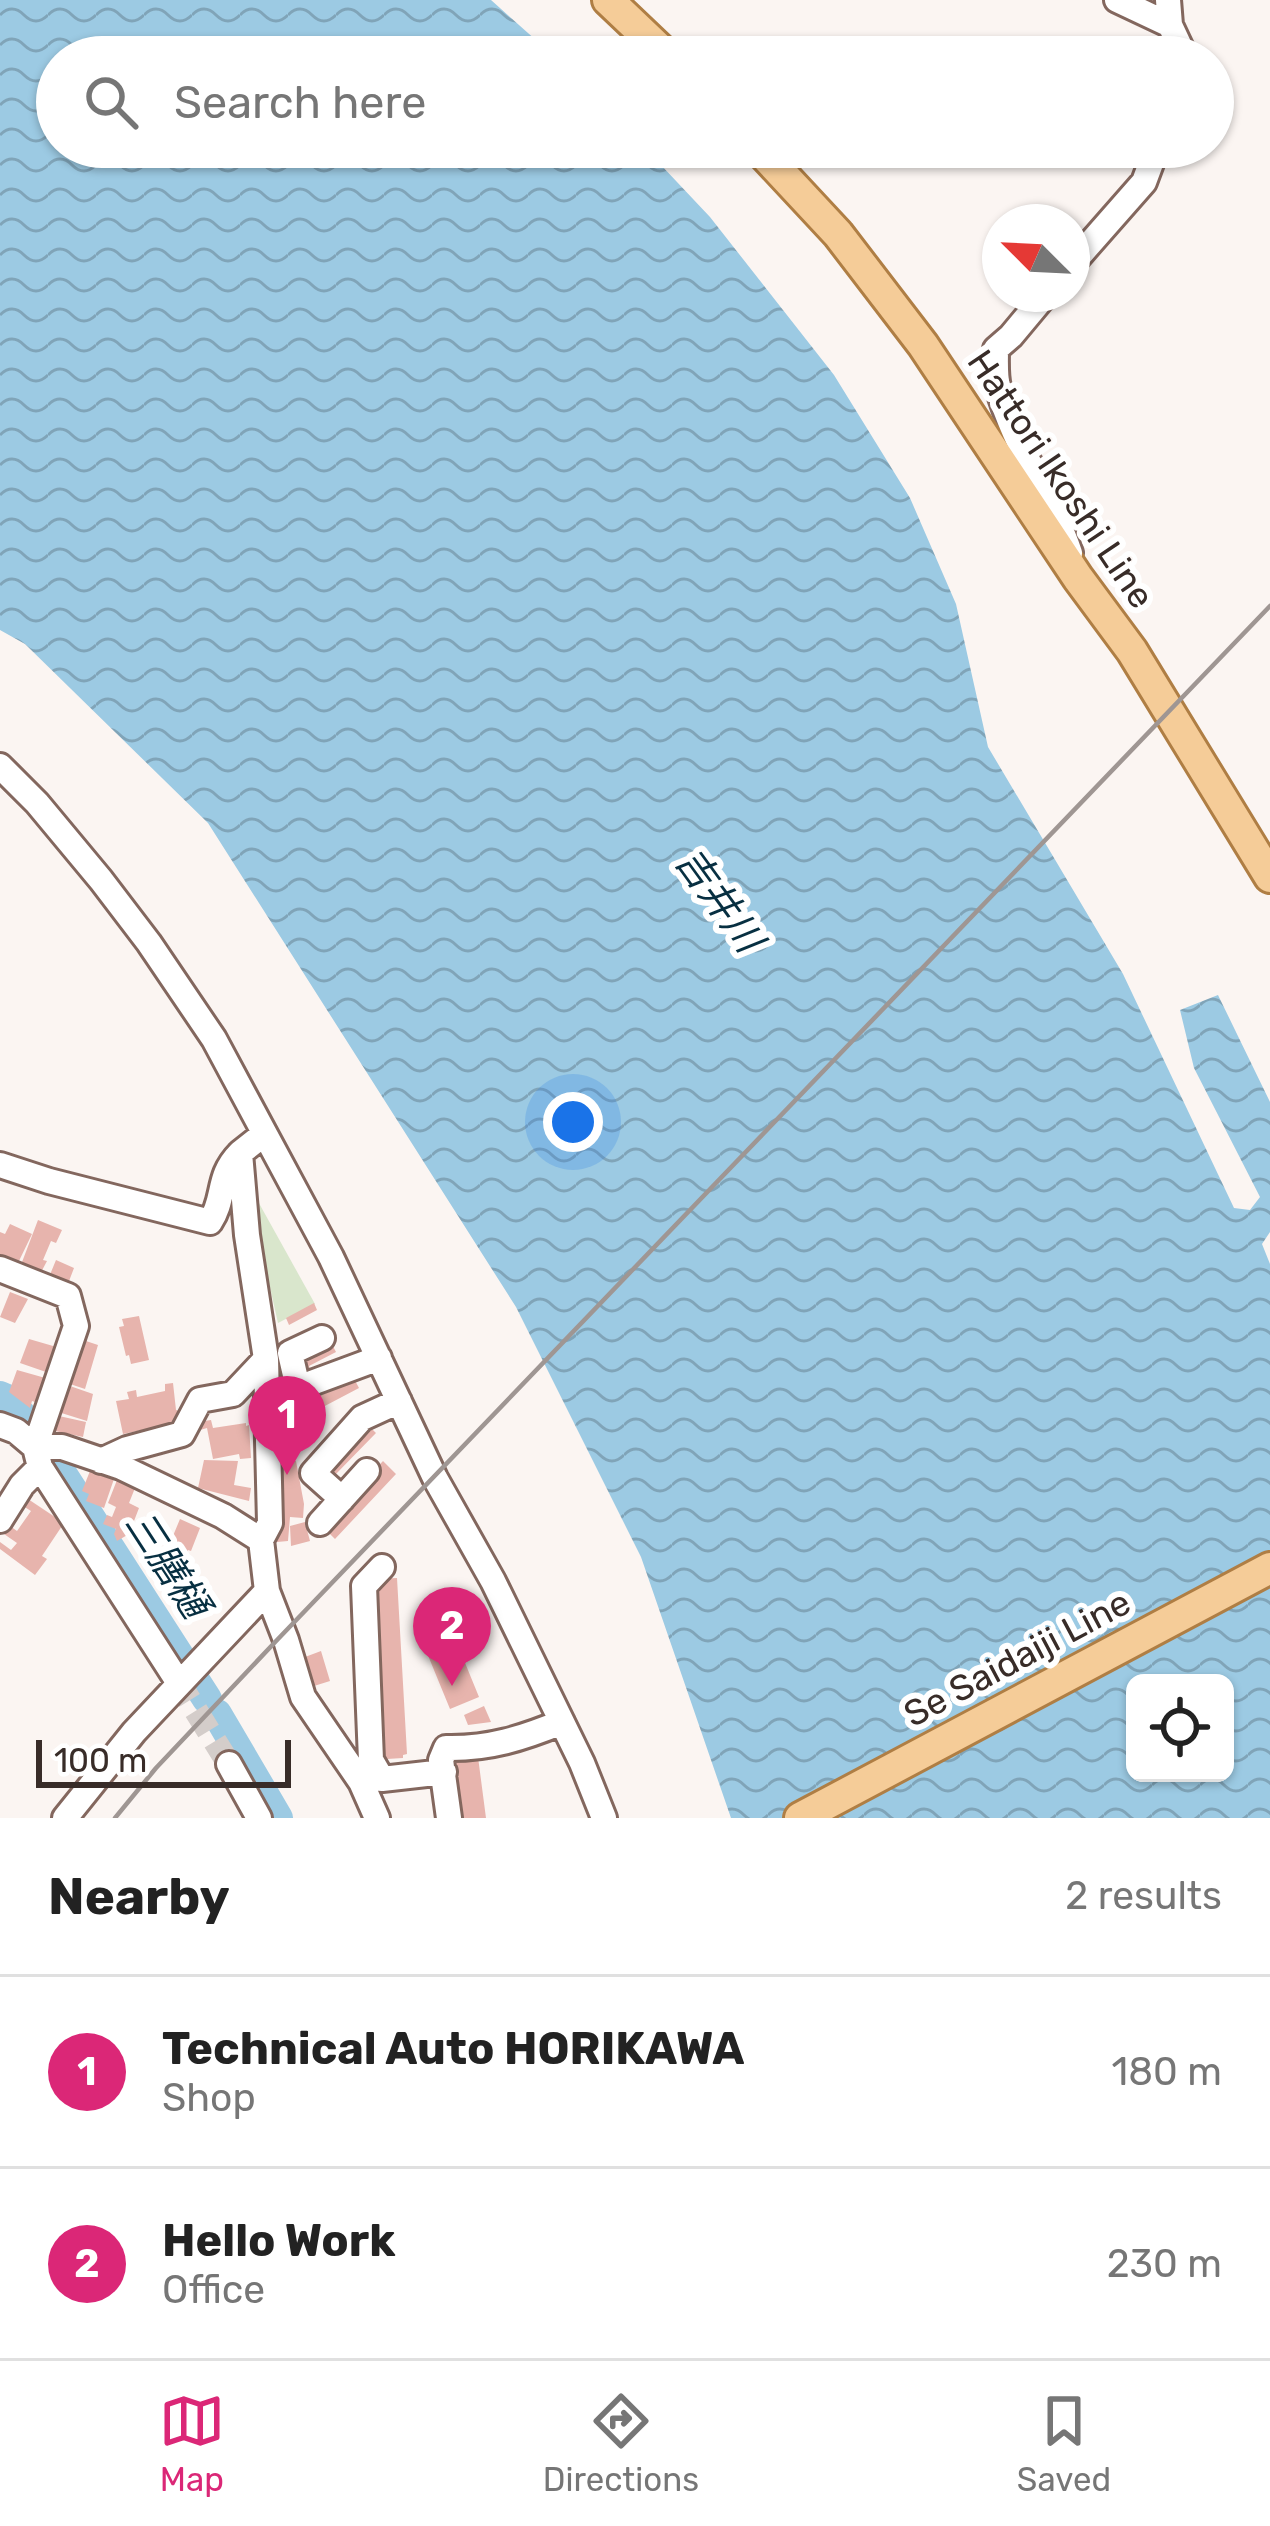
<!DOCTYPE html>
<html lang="en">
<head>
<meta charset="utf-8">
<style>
  :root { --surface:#fff; --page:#f6f6f6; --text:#222; --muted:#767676; --line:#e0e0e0; --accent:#db2777 }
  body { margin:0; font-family:Rubik,"Noto Sans JP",sans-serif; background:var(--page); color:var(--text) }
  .controls { position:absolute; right:36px; bottom:36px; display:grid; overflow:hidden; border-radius:18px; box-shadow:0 3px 9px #0004 }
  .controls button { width:108px; height:108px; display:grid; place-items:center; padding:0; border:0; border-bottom:3px solid var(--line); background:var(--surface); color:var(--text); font:60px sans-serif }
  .compass { position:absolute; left:982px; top:204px; width:108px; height:108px; border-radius:50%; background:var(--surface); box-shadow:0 3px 9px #0004; rotate:294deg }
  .scale { position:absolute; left:36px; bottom:30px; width:255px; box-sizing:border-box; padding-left:12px; border:6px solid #382c28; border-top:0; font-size:33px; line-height:42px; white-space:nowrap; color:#382c28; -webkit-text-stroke:9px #fff; paint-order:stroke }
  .you { position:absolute; left:573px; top:1122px; width:42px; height:42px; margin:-30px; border:9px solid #fff; border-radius:50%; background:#1a73e8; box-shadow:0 0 0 18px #1a73e833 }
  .badge { display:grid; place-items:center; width:78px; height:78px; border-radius:50%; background:var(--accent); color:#fff; font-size:39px; font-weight:700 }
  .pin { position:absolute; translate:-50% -99px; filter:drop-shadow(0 3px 6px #0008) }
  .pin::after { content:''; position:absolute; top:63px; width:42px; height:36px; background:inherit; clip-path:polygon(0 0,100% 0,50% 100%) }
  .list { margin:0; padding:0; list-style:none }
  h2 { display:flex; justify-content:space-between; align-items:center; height:156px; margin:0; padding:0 48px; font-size:51px }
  h2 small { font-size:39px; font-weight:400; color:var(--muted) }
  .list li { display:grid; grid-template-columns:78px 1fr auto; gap:36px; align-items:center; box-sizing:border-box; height:192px; padding:0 48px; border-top:3px solid var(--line) }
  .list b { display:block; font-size:45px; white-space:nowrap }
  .list p { margin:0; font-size:39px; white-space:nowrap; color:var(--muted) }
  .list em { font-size:39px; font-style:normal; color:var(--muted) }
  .icon { flex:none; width:66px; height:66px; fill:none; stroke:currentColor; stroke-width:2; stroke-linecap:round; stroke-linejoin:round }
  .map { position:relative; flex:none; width:1270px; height:1818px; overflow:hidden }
  .search { position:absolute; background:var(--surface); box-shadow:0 3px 9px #0004; left:36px; right:36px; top:36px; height:132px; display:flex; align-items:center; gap:30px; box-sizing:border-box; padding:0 42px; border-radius:66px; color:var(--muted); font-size:45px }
  .sheet { height:540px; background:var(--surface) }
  nav { display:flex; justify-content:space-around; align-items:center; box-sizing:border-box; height:168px; border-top:3px solid var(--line); background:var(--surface); font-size:33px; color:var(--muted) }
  nav a { display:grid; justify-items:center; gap:6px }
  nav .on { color:var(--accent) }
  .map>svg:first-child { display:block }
  .green { fill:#d9e6cc }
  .water { fill:url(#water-waves); fill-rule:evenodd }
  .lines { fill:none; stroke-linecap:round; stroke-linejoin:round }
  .river { stroke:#9ccae3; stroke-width:30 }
  .building { fill:#e7b4ad }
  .minor-tunnel { stroke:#d4cdca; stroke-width:24; stroke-dasharray:24 12; stroke-linecap:butt }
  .minor-casing { stroke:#83675e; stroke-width:30 }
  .major-casing { stroke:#af7e44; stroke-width:36 }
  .minor { stroke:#fff; stroke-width:24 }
  .major { stroke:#f5cc98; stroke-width:30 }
  .rail { stroke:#9f9693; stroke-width:4.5 }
  .labels { text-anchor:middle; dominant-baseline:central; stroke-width:12; stroke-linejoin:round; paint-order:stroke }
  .street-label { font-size:36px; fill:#382c28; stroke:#fff }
  .water-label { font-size:39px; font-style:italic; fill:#072f41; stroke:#fff }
</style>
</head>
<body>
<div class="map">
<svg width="1270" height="1818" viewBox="0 0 1270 1818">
  <defs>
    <pattern id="water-waves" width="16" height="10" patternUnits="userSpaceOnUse" patternTransform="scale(3)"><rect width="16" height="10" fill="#9ccae3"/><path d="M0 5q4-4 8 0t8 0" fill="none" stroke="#80a4b8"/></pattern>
  </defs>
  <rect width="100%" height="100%" fill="#fbf5f2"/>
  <!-- green -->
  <path class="green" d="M255 1196 315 1304 278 1323 255 1221Z"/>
  <!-- water -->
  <path class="water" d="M0 0H491L555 57H57V147H644L710 217 834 375 910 498 956 604 988 747 1123 974 1234 1208 1250 1210 1260 1197 1194 1068 1180 1010 1218 995 1270 1102V1232L1262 1244 1270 1264V1818H731L641 1557 516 1307 208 823 25 644 0 630ZM1135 1683H1225V1773H1135Z"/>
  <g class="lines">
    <!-- river -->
    <path class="river" d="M0 1396 7 1399 33 1428
      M61 1472 207 1699
      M217 1714 278 1818"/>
  </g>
  <!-- building -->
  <path class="building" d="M38 1220 62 1230 56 1243 51 1241 43 1260 47 1261 38 1278 19 1270Z
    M10 1224 32 1234 18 1263H0V1232L5 1234Z
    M56 1260 74 1268 66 1289 47 1282Z
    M10 1292 28 1299 15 1323 0 1317Z
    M314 1303 317 1310 289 1325 286 1318Z
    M139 1316 149 1360 131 1364 129 1355 126 1356 119 1327 124 1326 122 1319Z
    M327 1335 336 1352 309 1366 311 1371 303 1374 296 1360Z
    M29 1339 60 1348 55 1362 50 1360 46 1372 20 1363Z
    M83 1340 98 1345 85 1389 64 1382Z
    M17 1370 56 1381 47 1406 32 1401 30 1408 9 1392Z
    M350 1371 359 1388 302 1418 293 1402Z
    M173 1383 176 1410 182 1412 180 1422 123 1434 116 1401 129 1399 127 1392 136 1390 137 1397 165 1391V1384Z
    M70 1386 93 1394 87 1421 55 1411 59 1396 66 1398Z
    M59 1416 86 1422 83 1437 55 1431Z
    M211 1420 213 1428 246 1423V1426L249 1425 251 1458 240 1459 239 1454 213 1459 207 1428 200 1430 198 1422Z
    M363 1420 376 1433 334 1476 321 1464Z
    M278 1424H287L296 1458 279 1459Z
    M204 1460 238 1461 234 1485 251 1488 249 1501 198 1488Z
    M296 1461 304 1504 303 1518 290 1517 288 1541 277 1542 280 1462Z
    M383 1461 396 1474 335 1539 322 1526Z
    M92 1466 115 1476 104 1508 86 1501 89 1494 82 1491Z
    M117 1480 135 1488 129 1503 139 1508 129 1534 117 1541 114 1534 116 1529 103 1524 107 1515 112 1517 116 1507 108 1503Z
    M28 1499 64 1523 42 1556 47 1559 35 1575 0 1549V1542L11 1550 17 1543 4 1534 10 1526 17 1531 31 1511 23 1506Z
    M180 1519 200 1528 191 1551 188 1550 186 1557 180 1554 176 1565 163 1560Z
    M305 1522 310 1541 291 1546 290 1526Z
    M397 1578 407 1754 403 1755V1758L387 1759 384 1756 375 1579Z
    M461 1639 466 1651 461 1653 479 1697 450 1709 427 1653Z
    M321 1651 330 1681 314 1686 305 1657Z
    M484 1706 491 1722 468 1725 464 1715Z
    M478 1757 486 1818H462L455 1760Z"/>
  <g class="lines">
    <!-- minor-tunnel -->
    <path class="minor-tunnel" d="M177 1680 229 1764"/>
    <defs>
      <path id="minor" d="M1117 0 1170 25
        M1168 0 1170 25 1185 57
        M1072 264 1144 182 1157 147
        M1046 294 1011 336 996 349C996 361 995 375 998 387 1014 445 1051 496 1070 553
        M0 766 37 803 101 880 149 943 214 1039 331 1257 435 1478 493 1581 582 1763 604 1818
        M0 1165 49 1181 210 1222C226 1198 216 1177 240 1153
        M0 1269 68 1296 76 1326 35 1447 40 1467 177 1680
        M322 1338 290 1353 298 1388 379 1358
        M0 1425 16 1431 35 1447H62L121 1467 223 1516 261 1540 267 1591 286 1640 303 1697 361 1782 377 1818
        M101 1461 127 1449 182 1434 200 1400 233 1394 266 1359
        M342 1499 313 1473 362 1418 399 1401
        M0 1520 22 1485 40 1467
        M320 1523 367 1471
        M261 1540 270 1523 266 1359 247 1235 240 1153 264 1134
        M382 1567 364 1586 371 1760 382 1779 444 1772
        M229 1764 259 1818
        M65 1818 134 1732 267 1591
        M449 1818 441 1760 446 1748C489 1749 523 1738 562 1722"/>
      <path id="major" d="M608 0 668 57
        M757 147 838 234 923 345 1078 578 1132 651 1270 877
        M800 1818 1270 1568"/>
    </defs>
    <!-- minor casing -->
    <use href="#minor" class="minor-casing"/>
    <!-- major casing -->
    <use href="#major" class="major-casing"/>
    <!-- minor -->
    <use href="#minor" class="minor"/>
    <!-- major -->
    <use href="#major" class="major"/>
    <!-- rail -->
    <path class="rail" d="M115 1818 156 1768 278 1639 1270 606"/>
  </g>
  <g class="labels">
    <!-- street labels -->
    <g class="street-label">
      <text transform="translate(1061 479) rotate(56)">Hattori Ikoshi Line</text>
      <text transform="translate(1017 1658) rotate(-28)">Se Saidaiji Line</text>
    </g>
    <!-- water labels -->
    <g class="water-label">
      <text transform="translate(719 900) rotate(54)">吉井川</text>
      <text transform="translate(167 1564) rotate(57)">三膳樋</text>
    </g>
  </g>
</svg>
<div class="controls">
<button><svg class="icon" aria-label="locate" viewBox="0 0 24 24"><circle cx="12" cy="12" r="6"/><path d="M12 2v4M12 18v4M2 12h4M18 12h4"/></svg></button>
</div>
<svg class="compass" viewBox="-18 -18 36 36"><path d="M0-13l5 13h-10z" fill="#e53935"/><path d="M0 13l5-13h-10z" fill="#767676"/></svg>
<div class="scale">100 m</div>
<div class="you"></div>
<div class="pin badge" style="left:287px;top:1475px">1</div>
<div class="pin badge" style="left:452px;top:1686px">2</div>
<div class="search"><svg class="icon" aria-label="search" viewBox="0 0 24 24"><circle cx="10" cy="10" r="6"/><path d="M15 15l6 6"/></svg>Search here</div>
</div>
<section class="sheet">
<h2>Nearby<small>2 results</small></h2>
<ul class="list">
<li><span class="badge">1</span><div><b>Technical Auto HORIKAWA</b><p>Shop</p></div><em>180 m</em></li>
<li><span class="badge">2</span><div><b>Hello Work</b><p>Office</p></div><em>230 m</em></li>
</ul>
</section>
<nav>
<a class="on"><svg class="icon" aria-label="map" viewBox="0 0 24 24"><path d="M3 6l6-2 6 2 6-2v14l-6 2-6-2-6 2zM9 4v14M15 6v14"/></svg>Map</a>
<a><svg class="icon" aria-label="directions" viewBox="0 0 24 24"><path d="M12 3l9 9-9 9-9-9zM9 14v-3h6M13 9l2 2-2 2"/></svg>Directions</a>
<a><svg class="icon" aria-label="saved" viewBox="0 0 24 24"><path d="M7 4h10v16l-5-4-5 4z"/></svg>Saved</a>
</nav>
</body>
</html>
